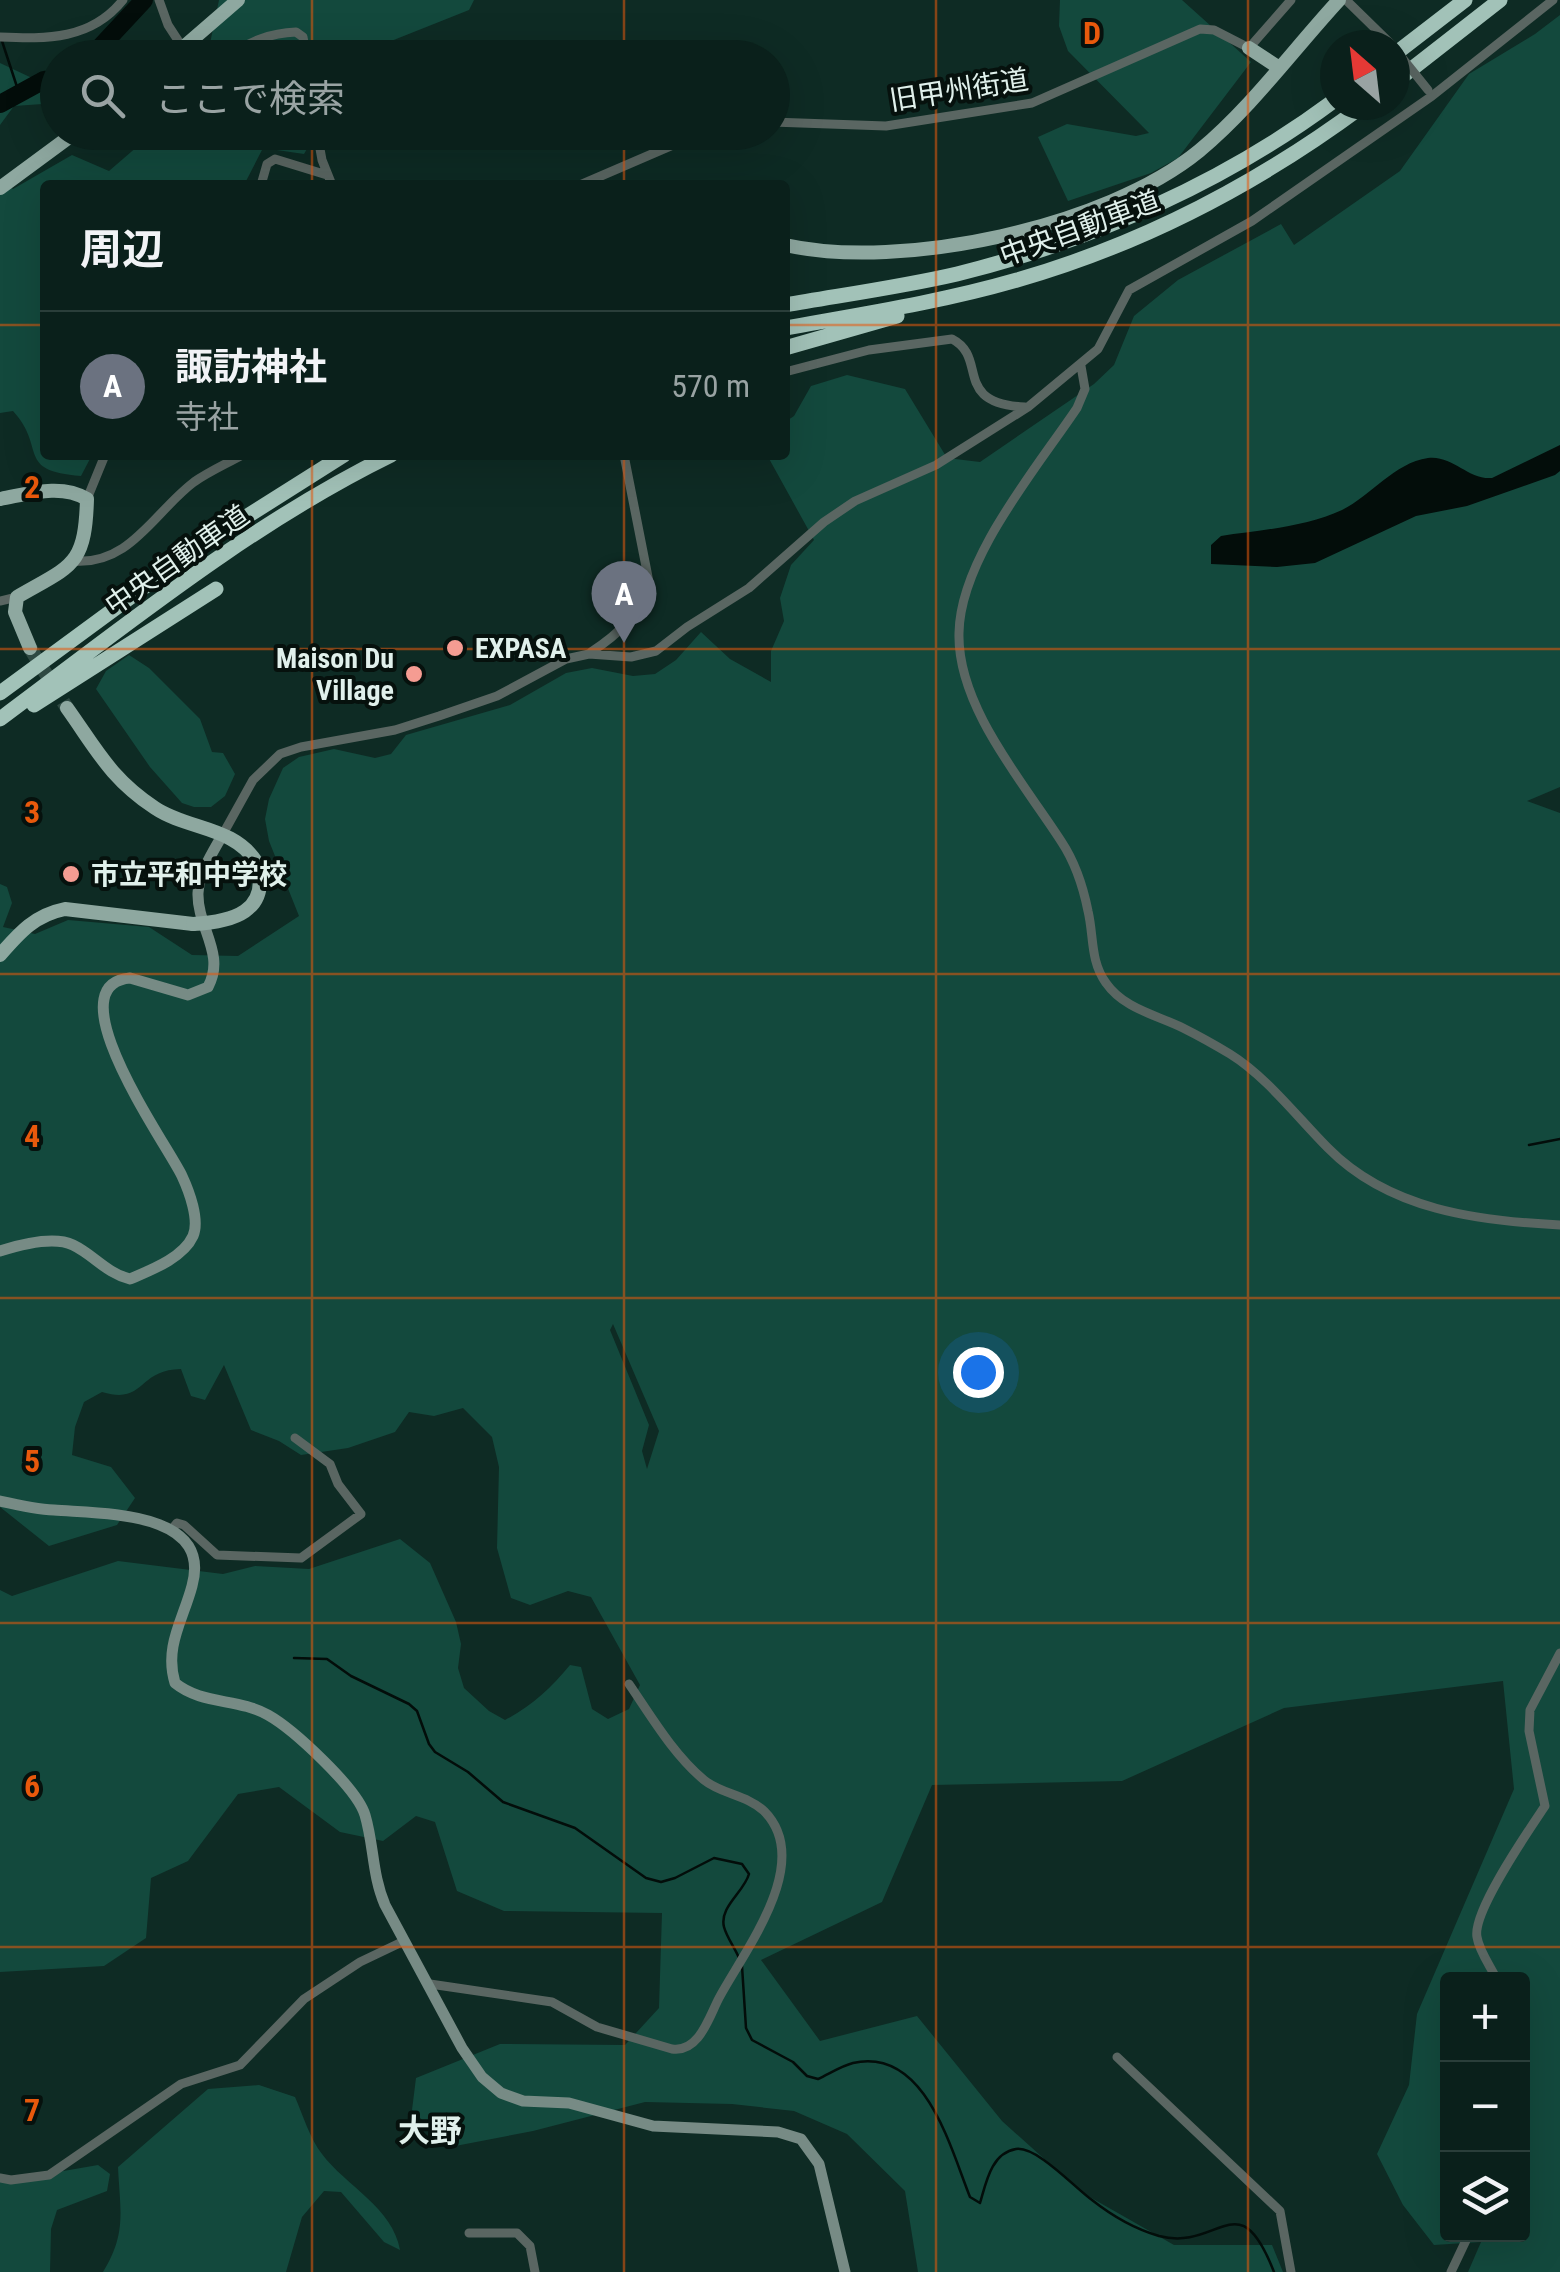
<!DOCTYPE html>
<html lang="ja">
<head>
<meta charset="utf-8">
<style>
  :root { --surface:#0a201b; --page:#132824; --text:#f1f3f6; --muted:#99a3a3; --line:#2a3e3a; --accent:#1a73e8 }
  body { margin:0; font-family:"Roboto Condensed","Noto Sans JP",sans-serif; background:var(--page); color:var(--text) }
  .controls { position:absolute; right:30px; bottom:30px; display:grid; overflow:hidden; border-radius:10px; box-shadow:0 10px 40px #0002 }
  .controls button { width:90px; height:90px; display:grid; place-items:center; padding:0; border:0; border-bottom:2px solid var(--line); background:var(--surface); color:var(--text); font:50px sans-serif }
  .compass { position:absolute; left:1320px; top:30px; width:90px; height:90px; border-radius:50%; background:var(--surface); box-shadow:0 10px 40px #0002; rotate:332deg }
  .you { position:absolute; left:978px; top:1372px; width:35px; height:35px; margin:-25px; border:8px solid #fff; border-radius:50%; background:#1a73e8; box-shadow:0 0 0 15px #1a73e833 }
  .badge { display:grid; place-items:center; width:65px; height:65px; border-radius:50%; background:var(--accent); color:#fff; font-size:32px; font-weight:700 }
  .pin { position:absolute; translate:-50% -82px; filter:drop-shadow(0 2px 5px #0008) }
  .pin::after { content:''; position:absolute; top:52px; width:35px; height:30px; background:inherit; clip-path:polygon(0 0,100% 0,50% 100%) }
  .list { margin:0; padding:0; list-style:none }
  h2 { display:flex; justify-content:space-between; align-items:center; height:130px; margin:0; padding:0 40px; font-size:42px }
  h2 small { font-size:32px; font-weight:400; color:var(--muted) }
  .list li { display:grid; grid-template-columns:65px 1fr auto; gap:30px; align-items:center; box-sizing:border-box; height:150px; padding:0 40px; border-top:2px solid var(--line) }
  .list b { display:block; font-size:38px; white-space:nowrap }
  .list p { margin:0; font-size:32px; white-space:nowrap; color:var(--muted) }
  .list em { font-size:32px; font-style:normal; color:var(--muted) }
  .icon { flex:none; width:55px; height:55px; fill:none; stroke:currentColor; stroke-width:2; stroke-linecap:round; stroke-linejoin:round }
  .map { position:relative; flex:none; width:1560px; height:2272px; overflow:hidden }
  .search { position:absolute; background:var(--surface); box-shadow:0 10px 40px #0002; left:40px; top:40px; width:750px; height:110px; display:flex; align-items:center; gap:25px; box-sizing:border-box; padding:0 35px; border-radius:55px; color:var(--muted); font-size:38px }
  .panel { position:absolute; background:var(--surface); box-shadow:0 10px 40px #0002; left:40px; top:180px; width:750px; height:280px; border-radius:10px }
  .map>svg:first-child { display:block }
  .green { fill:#13493d; fill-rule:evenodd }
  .water { fill:#030d0a }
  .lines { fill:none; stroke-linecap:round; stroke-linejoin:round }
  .stream { stroke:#030d0a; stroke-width:2.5 }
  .river { stroke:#030d0a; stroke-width:18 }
  .primary-tunnel { stroke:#2e4942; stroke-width:14; stroke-dasharray:14 7; stroke-linecap:butt }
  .minor { stroke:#5a6662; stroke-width:9 }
  .secondary { stroke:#778b85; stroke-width:11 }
  .primary { stroke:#8ea8a0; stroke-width:14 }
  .motorway { stroke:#a2c2b8; stroke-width:15 }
  .minor-bridge { stroke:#5a6662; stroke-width:9 }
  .primary-bridge { stroke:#8ea8a0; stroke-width:14 }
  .grid { fill:none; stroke:#e8590c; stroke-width:2.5; stroke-opacity:0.55 }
  .poi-dot { fill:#f59c92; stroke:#06110d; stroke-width:4 }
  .labels { text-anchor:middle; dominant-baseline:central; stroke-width:8; stroke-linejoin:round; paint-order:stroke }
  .street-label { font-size:28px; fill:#e0f0eb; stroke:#06110d }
  .poi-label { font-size:28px; font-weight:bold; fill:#e0f0eb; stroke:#06110d; text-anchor:start }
  .quarter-label { font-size:32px; font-weight:bold; fill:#e0f0eb; stroke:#06110d }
  .grid-label { font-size:32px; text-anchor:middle; font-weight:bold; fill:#e8590c; stroke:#06110d; stroke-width:8; stroke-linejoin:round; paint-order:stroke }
</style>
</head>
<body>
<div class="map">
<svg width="1560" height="2272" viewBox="0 0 1560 2272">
  <rect width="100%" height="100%" fill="#0e2b24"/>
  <!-- green -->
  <path class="green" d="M219 0H474L469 10 351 57 207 58Z
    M1060 0H1182L1251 62 1178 158 1151 173 1068 201 1038 137 1067 124 1136 136 1149 133 1068 51 1059 26Z
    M1560 15V787L1527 801 1560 813V2272H1468L1481 2242 1434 2245 1403 2205 1377 2154 1409 2085 1417 2014 1514 1789 1503 1681 1284 1708 1122 1781 932 1785 882 1902 761 1960 820 2041 917 2016 1002 2121 1081 2192 1174 2245H1272L1283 2272H918L905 2191 847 2134 794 2111 732 2104 645 2102 533 2131 450 2147 412 2110 416 2078 500 2044 625 2045 659 2008 662 1913 504 1911 457 1891 435 1822 416 1816 383 1841 340 1832 279 1787 238 1794 188 1861 151 1878 146 1938 104 1966 0 1972V1590L12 1596 118 1561 223 1574 255 1566 309 1569 400 1539 430 1563 456 1622 461 1644 458 1668 464 1688 489 1711 505 1720C532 1706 551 1688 570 1665L581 1667 592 1709 608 1719 629 1709 640 1685 591 1597 568 1591 530 1605 511 1598 497 1548 499 1467 492 1437 463 1408 434 1416 409 1412 395 1432 348 1448 301 1455 279 1441 251 1430 224 1365 205 1400 191 1396 181 1369C136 1370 146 1405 102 1392L84 1402 75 1427 72 1455 111 1467 135 1498 117 1525 49 1546 0 1507V884L7 887 12 903 3 927 35 934 68 920 149 927 192 955 238 956 299 916 269 841 265 819 269 799 283 768 299 757 334 749 375 758 391 754 406 735 510 705 566 673 592 668 633 676 655 674 676 660 701 632 730 659 771 682V651L784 621 780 598 791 565 814 540 767 455H785V422L794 416 811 386 847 375 905 389 947 458 980 462 1094 384 1114 365 1134 316 1178 280 1281 224 1294 245 1400 171 1469 74 1535 34ZM613 1324 659 1431 647 1469 642 1451 649 1425 610 1330ZM1448 1980H1522V2234H1448Z
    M0 63 32 78 57 64V103L14 106 0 125Z
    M153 133H316L304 154 263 148 244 185H45V455H92L81 476C15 471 47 448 13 411L0 413V179L13 189 72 155 109 171Z
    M129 655 149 668 200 719 212 752 223 753 235 774 225 796 211 807H194L182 803 150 767 96 689 106 671Z
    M259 2085 295 2097C303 2115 310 2139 322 2154 346 2186 393 2208 400 2250L384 2242 341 2192 324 2191 302 2217 286 2272H103C127 2233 120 2211 118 2167L208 2089Z
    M98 2165 110 2174 107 2191 57 2210 51 2229 50 2272H0V2182Z"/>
  <!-- water -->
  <path class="water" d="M1560 445V471L1555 475 1467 506 1416 516 1315 563 1277 567 1211 564V545L1221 536C1260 530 1306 527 1342 510 1372 495 1394 463 1428 458 1453 455 1468 480 1492 478Z"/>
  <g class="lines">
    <!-- stream -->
    <path class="stream" d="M1 38 19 93
      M1529 1145 1560 1139
      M294 1658 327 1659 351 1676 409 1704 417 1711 429 1744 435 1752 468 1772 503 1802 575 1828 646 1878 661 1882 675 1878 714 1858 742 1864 749 1874C744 1892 719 1907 724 1927 727 1938 735 1948 739 1958
      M742 1966 746 2028 752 2040 793 2062 807 2076 818 2079C829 2074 841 2066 853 2063 925 2047 950 2147 970 2197L980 2203C986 2183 991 2153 1016 2149 1037 2146 1075 2188 1092 2200 1111 2215 1135 2229 1159 2236 1220 2252 1238 2180 1274 2272"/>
    <!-- river -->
    <path class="river" d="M90 58 144 0
      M0 104 44 80 58 77"/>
    <!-- primary-tunnel -->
    <path class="primary-tunnel" d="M30 648 67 708"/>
    <!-- minor -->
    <path class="minor" d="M159 0 168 25 183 48
      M1346 0 1392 45
      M0 37C47 39 91 40 123 0
      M232 58C246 40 274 33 296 32L303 37 305 48 291 58
      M772 122 886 126 1032 103 1200 29 1214 30 1249 48 1291 0
      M317 132 322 160 332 185
      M261 185 267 164 275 159 327 175
      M580 185 703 132
      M1081 366 1085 389 1077 408C1036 469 960 559 959 633 957 706 1023 782 1061 841 1075 862 1083 886 1088 911 1094 936 1090 961 1106 983 1124 1009 1157 1015 1183 1028 1199 1036 1215 1045 1230 1054 1267 1077 1298 1118 1328 1148 1389 1210 1478 1221 1560 1225
      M785 372 869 350 952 339C989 358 951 403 1025 407
      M87 499 105 455
      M73 561C130 566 154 512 194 482 208 472 226 464 242 455
      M0 601 17 597
      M591 652C616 636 639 615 650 587L624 455
      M223 834 253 780 280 754 301 747 395 730 439 716 497 696 566 659 589 654 631 657 656 651 687 627 749 588 824 522 855 501 936 465 1028 407 1098 349 1129 290 1252 221 1432 96 1553 0
      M172 1529 177 1523 184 1525 217 1555 301 1558 361 1514 338 1484 330 1464 295 1438
      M1497 1980C1491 1967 1479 1951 1477 1937 1472 1912 1529 1830 1545 1806L1529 1731 1530 1710 1560 1653
      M430 1984 552 2002 597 2027 672 2049C699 2053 709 2017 719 1998 744 1951 815 1862 764 1811 747 1795 721 1794 704 1780 673 1754 651 1716 629 1684
      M1117 2057 1280 2211 1291 2272
      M0 2178 11 2180 49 2175 181 2084 240 2065 304 1999 360 1962 404 1941
      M469 2233H517L530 2246 535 2272
      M1451 2272 1469 2234"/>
    <!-- secondary -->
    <path class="secondary" d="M0 1251C19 1245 54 1236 73 1245 94 1255 106 1273 130 1279 151 1270 183 1258 193 1236 200 1220 189 1191 182 1176 168 1146 52 985 130 978L188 995 208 987C226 954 197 927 198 893 199 873 213 852 223 834
      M0 1501C18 1505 36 1509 54 1510 101 1514 213 1510 192 1586 183 1620 164 1647 175 1683 202 1705 238 1698 268 1715 293 1729 357 1788 365 1815 374 1845 372 1875 385 1905L462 2048 482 2077 501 2093 523 2101 569 2103 653 2126 778 2132 801 2139 819 2164 845 2272"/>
    <!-- primary -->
    <path class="primary" d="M1249 48 1278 67
      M171 58 238 0
      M0 188 76 132
      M785 245C902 271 1106 227 1199 151 1251 108 1293 50 1339 0
      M0 499C28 494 61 483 87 499 85 567 72 565 17 597L15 612 30 648
      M67 708C97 750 110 778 155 808 188 830 234 826 257 863
      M0 955C20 932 35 915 65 909L193 924"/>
    <!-- motorway -->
    <path class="motorway" d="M1395 54 1465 0
      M1395 82 1500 0
      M785 305C842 295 901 287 957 274 1093 240 1222 184 1335 100
      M785 328C863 314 941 302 1017 280 1143 244 1259 183 1364 105
      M785 348 897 316
      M0 693 200 546 344 455
      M34 705 216 589
      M0 719C125 626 250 524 391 455"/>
    <!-- minor-bridge -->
    <path class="minor-bridge" d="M1395 49 1428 90"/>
    <!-- primary-bridge -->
    <path class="primary-bridge" d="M193 924C232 922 271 912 257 863"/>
  </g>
  <!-- grid -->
  <path class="grid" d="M312 0V58M624 0V58M936 0V2272M1248 0V2272M312 132V185M624 132V185M0 325H45M785 325H1560M312 455V2272M624 455V2272M0 649H1560M0 974H1560M0 1298H1560M0 1623H1560M0 1947H1560"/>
  <!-- markers -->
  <g class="poi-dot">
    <circle cx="455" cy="648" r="10"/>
    <circle cx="414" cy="674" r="10"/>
    <circle cx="71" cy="874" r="10"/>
  </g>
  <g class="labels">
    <!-- street labels -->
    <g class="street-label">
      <text transform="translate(959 90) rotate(-9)">旧甲州街道</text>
      <text transform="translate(1080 228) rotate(-20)">中央自動車道</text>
      <text transform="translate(177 560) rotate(-35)">中央自動車道</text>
    </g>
    <!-- poi labels -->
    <g class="poi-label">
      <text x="475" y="648">EXPASA</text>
      <text x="394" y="658" text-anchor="end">Maison Du<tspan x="394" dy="32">Village</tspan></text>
      <text x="91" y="874">市立平和中学校</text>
    </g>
    <!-- quarter labels -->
    <g class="quarter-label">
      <text x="430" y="2131">大野</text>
    </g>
  </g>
  <g class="grid-label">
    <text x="1092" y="44">D</text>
    <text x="32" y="498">2</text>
    <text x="32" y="823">3</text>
    <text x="32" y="1147">4</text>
    <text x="32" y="1472">5</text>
    <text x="32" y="1797">6</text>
    <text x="32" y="2121">7</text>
  </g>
</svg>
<div class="controls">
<button>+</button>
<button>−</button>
<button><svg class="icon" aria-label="layers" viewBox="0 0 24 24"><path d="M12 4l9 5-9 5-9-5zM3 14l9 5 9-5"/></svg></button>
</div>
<svg class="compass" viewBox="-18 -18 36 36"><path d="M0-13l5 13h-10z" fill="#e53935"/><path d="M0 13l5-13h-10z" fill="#99a3a3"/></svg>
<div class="you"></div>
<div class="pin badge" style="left:624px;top:643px;background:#6b7280">A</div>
<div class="search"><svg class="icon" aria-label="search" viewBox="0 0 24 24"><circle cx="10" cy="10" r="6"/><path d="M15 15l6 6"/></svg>ここで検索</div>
<section class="panel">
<h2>周辺<small></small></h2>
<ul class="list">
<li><span class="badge" style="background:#6b7280">A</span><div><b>諏訪神社</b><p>寺社</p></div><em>570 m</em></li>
</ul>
</section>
</div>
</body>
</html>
